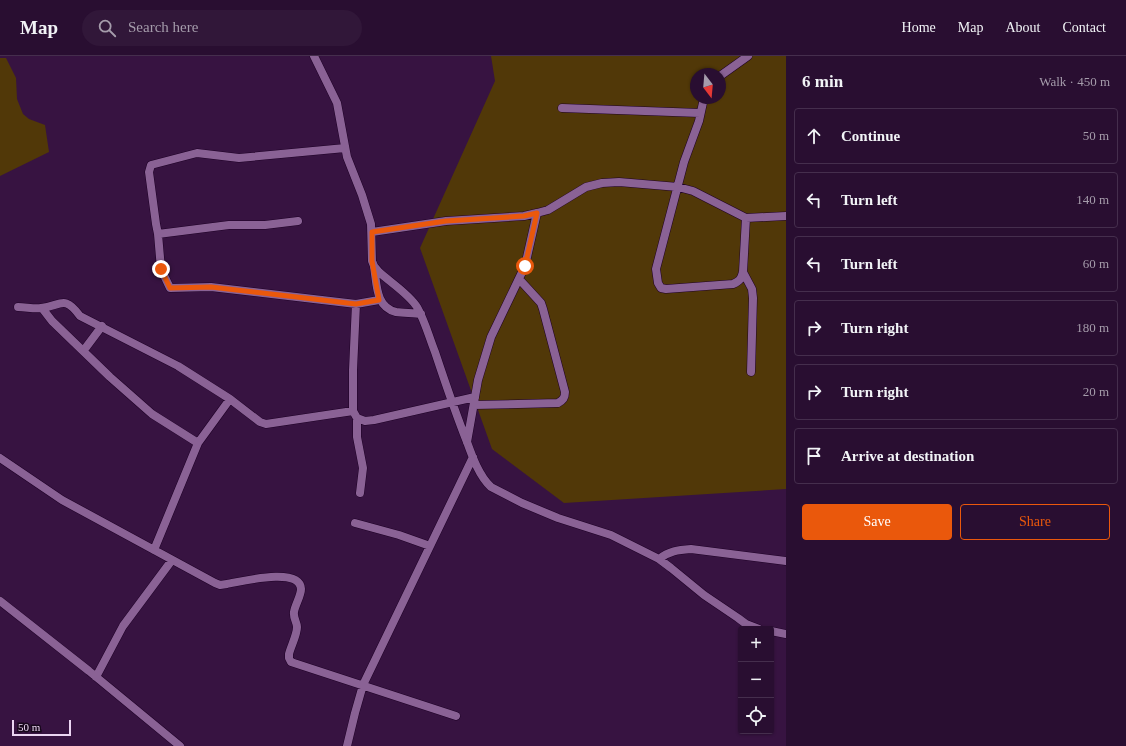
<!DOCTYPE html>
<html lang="en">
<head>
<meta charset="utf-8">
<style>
  :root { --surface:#290e31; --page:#311739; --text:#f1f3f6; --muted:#a59cab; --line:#452e4d; --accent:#ea580c }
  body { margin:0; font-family:"Times New Roman",serif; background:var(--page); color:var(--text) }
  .controls { position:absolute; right:12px; bottom:12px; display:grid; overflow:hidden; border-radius:4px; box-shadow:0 1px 3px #0004 }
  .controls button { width:36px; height:36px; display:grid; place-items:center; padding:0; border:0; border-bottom:1px solid var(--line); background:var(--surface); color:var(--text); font:20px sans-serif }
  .compass { position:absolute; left:690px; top:12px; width:36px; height:36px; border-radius:50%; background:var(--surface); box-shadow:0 1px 3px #0004; rotate:164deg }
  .scale { position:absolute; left:12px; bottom:10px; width:59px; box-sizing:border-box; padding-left:4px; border:2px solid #ebd5f2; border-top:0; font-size:11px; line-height:14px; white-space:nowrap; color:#ebd5f2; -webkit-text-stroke:3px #17071b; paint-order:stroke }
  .stop { position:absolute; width:12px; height:12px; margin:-9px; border:3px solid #ea580c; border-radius:50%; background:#fff }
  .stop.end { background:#ea580c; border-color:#fff; box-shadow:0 1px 4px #0008 }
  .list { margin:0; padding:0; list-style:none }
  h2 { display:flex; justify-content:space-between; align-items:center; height:52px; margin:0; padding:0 16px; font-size:17px }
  h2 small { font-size:13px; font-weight:400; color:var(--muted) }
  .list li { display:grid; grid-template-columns:26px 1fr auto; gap:12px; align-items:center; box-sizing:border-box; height:56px; margin:0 8px 8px; padding:0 8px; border:1px solid var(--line); border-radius:4px }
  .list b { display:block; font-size:15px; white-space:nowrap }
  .list em { font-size:13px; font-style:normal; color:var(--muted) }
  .actions { display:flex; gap:8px; padding:12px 16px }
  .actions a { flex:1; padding:9px 0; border:1px solid var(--accent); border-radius:4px; text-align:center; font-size:14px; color:var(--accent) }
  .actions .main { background:var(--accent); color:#fff }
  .icon { flex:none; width:22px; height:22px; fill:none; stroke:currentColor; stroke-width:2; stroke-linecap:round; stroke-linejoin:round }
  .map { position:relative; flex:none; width:786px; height:690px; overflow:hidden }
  header { display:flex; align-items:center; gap:24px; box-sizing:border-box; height:56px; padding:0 20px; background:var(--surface); border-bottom:1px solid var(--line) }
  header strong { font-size:19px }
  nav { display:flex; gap:22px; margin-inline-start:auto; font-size:14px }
  .search { width:280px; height:36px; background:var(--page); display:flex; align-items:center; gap:10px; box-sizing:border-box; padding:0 14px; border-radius:22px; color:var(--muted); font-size:15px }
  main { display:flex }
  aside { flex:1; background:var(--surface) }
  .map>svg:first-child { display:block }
  .green { fill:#513808; fill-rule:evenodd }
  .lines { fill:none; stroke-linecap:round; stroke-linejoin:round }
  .street-casing { stroke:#1e0026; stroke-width:9 }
  .street { stroke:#8a6295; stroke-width:8 }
  .route { stroke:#ea580c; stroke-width:5 }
</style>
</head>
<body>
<header>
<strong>Map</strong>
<div class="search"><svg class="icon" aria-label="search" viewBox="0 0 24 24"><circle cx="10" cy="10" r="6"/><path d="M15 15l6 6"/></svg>Search here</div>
<nav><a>Home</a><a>Map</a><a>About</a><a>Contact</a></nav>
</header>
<main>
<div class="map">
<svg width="786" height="690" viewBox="0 0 786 690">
  <rect width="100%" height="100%" fill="#371341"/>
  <!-- green -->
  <path class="green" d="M491 0H786V433L564 447 492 393 420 192 495 25ZM696 18H720V42H696Z
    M0 2H6L16 22 17 43 23 58 29 63 45 69 49 96 0 120Z"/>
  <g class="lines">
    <defs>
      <path id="street" d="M314 0 337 47 347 101 362 139 371 168 372 205 374 210 379 216C390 226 409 238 417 251 425 265 429 281 435 296 445 326 455 356 467 386 472 400 479 420 491 431L522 447 558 462 611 479 659 503 671 512 704 539 738 562 746 568 759 573
        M720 20 748 0
        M704 42 699 65 684 106 656 213 658 227 661 232 666 233 733 228C740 225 741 223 743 216L746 162
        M562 52 700 57
        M345 92 239 102 197 97 151 109 149 116 156 168 158 178 161 213 170 232 211 231 356 248 379 244
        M372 176 446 165 524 160 537 157 548 154 586 131 602 127 619 126 678 131 693 135 746 162 786 160
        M158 178 229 169H265L298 165
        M374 211C377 227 375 251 396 256 404 257 413 257 421 258
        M743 216 752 233 753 242 751 316
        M18 251C26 251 34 253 41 252 61 250 64 238 80 260L178 310 230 343 260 366 266 368 353 355 357 362 365 365 374 364 475 341
        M42 252 52 265 110 321 152 358 198 387
        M84 294 102 270
        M474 349 558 347C563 344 565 342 565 336L543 253 541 247 519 223
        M353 355V314L356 248
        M357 362V381L363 412 360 437
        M467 386 478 324 491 281 525 210 537 157
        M0 402 62 444 215 527 220 529 227 528C240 526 300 510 301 533 301 540 295 549 294 556 293 562 297 566 297 571 297 579 291 590 289 598V602L291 606 456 660
        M355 467 399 479 430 490
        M154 494 198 387 230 343
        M659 503C669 495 678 494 691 493L786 505
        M0 545 89 615 180 690
        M771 575 786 578
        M96 621 123 570 172 504
        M347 690 355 657 363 629 473 401"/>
    </defs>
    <!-- street casing -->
    <use href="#street" class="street-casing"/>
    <!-- street -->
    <use href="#street" class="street"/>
  </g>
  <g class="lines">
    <!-- route -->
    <path class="route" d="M161 213 170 232 211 231 356 248 379 244 372 205V176L446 165 524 160 537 157 525 210"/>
  </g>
</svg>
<div class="controls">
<button>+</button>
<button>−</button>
<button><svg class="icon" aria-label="locate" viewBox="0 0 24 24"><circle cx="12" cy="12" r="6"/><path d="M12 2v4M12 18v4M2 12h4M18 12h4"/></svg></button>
</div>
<svg class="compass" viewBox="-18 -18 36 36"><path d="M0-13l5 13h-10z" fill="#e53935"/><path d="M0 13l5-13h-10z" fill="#a59cab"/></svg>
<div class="scale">50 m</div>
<div class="stop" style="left:525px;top:210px"></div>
<div class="stop end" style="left:161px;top:213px"></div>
</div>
<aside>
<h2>6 min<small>Walk · 450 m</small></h2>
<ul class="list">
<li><svg class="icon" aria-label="ahead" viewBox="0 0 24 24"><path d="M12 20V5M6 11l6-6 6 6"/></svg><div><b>Continue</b></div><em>50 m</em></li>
<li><svg class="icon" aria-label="left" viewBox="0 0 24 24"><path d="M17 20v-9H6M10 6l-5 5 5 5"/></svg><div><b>Turn left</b></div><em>140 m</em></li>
<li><svg class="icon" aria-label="left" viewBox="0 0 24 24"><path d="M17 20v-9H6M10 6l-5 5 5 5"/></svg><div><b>Turn left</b></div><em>60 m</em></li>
<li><svg class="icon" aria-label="right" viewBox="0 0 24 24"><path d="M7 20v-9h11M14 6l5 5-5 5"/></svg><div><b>Turn right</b></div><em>180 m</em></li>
<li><svg class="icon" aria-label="right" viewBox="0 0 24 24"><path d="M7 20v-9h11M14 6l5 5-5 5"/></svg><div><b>Turn right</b></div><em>20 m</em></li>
<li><svg class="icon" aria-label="arrive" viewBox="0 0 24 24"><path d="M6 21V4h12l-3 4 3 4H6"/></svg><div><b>Arrive at destination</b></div></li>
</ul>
<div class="actions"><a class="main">Save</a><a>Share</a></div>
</aside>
</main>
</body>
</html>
